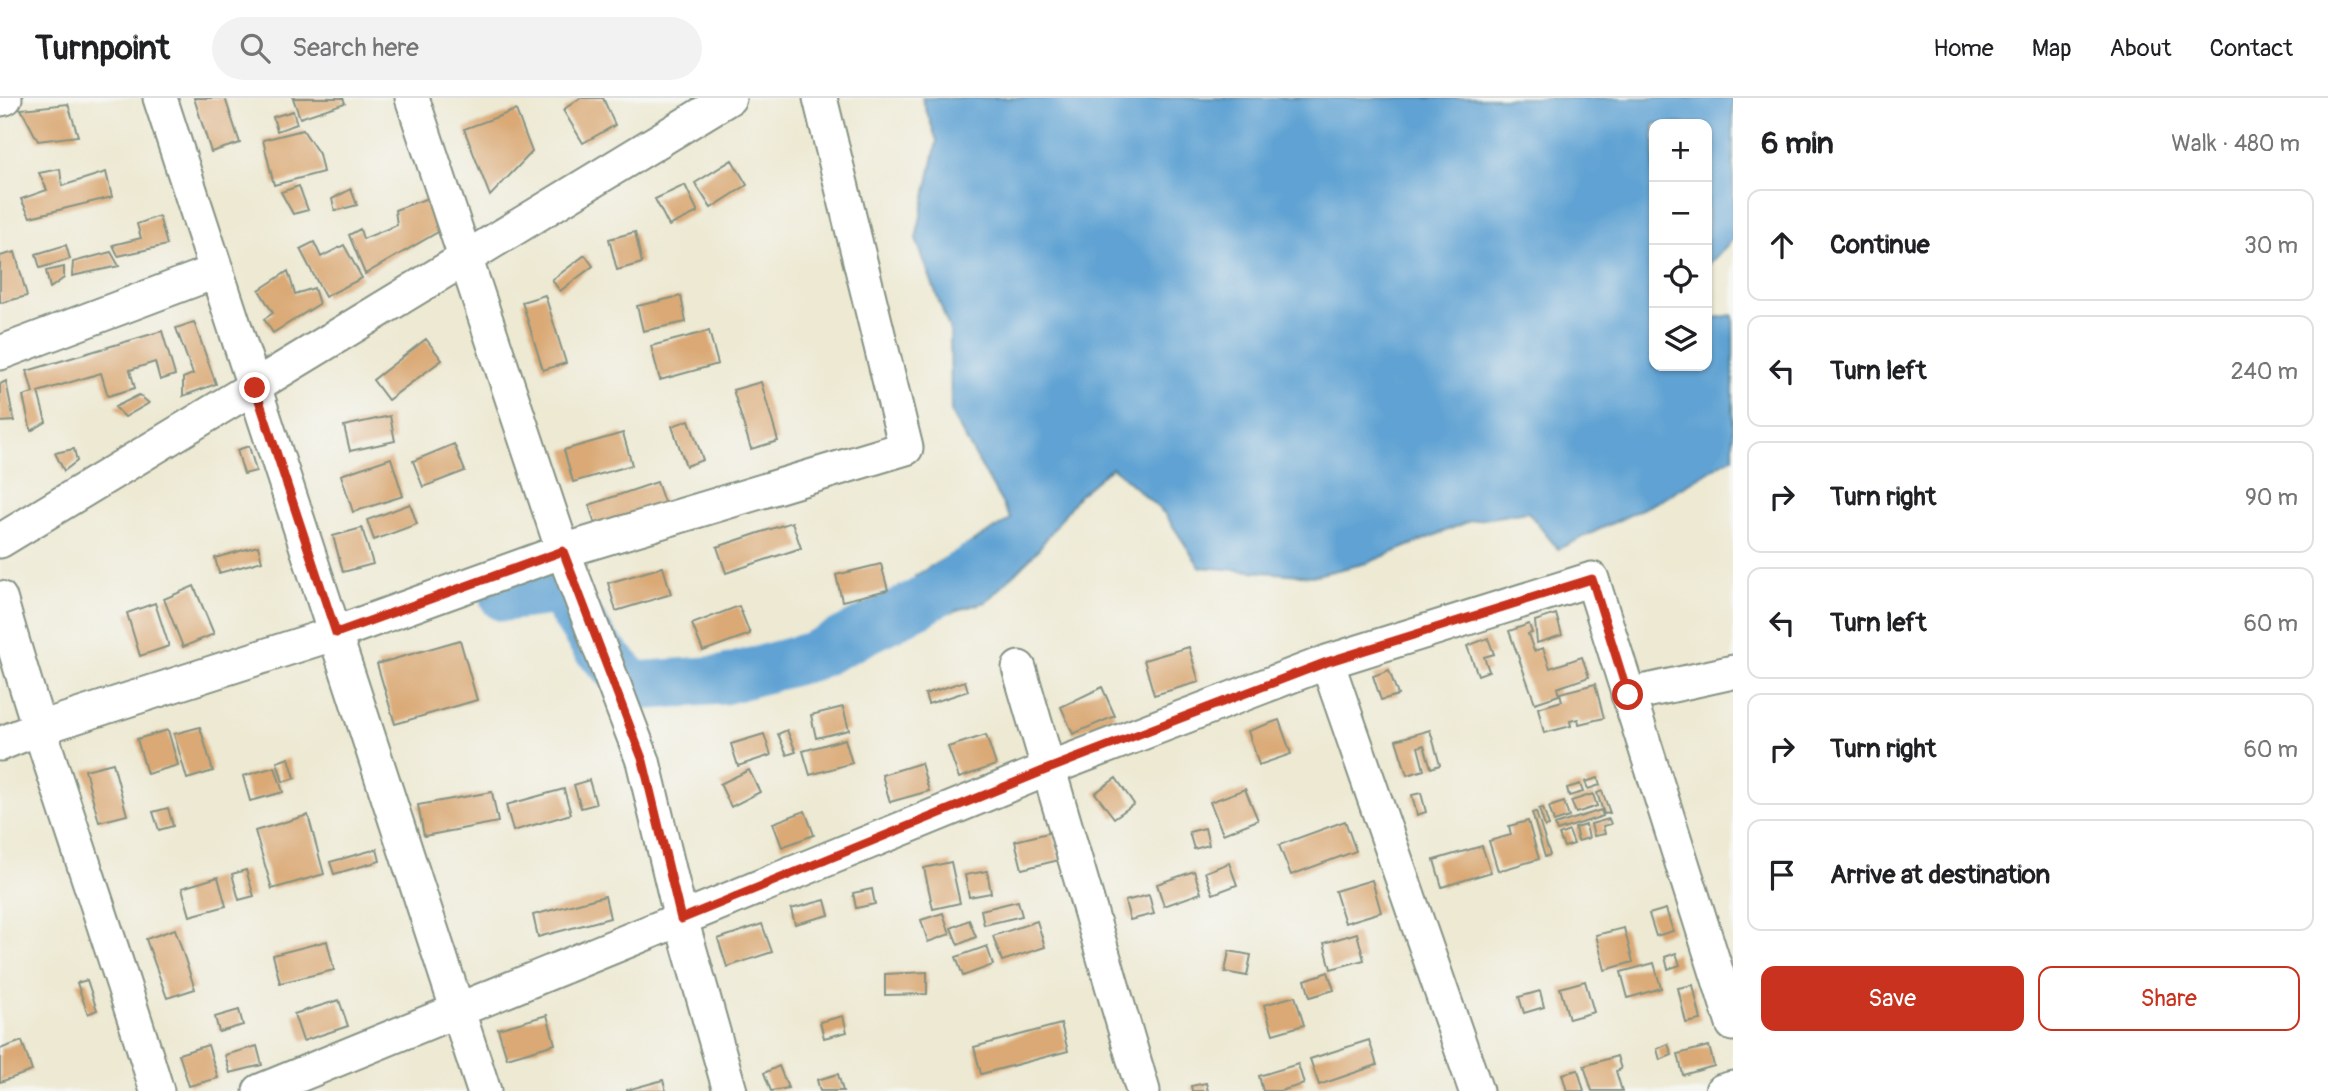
<!DOCTYPE html>
<html lang="en">
<head>
<meta charset="utf-8">
<style>
  :root { --surface:#fff; --page:#f2f2f2; --text:#202124; --muted:#757577; --line:#e0e0e0; --accent:#c8321e }
  body { margin:0; font-family:Pangolin,sans-serif; background:var(--page); color:var(--text) }
  .controls { position:absolute; right:21px; top:21px; display:grid; overflow:hidden; border-radius:14px; box-shadow:0 2px 5px #0004 }
  .controls button { width:63px; height:63px; display:grid; place-items:center; padding:0; border:0; border-bottom:2px solid var(--line); background:var(--surface); color:var(--text); font:35px sans-serif }
  .stop { position:absolute; width:21px; height:21px; margin:-16px; border:5px solid #c8321e; border-radius:50%; background:#fff }
  .stop.end { background:#c8321e; border-color:#fff; box-shadow:0 2px 7px #0008 }
  .list { margin:0; padding:0; list-style:none }
  h2 { display:flex; justify-content:space-between; align-items:center; height:91px; margin:0; padding:0 28px; font-size:30px }
  h2 small { font-size:23px; font-weight:400; color:var(--muted) }
  .list li { display:grid; grid-template-columns:46px 1fr auto; gap:21px; align-items:center; box-sizing:border-box; height:112px; margin:0 14px 14px; padding:0 14px; border:2px solid var(--line); border-radius:14px }
  .list b { display:block; font-size:26px; white-space:nowrap }
  .list em { font-size:23px; font-style:normal; color:var(--muted) }
  .actions { display:flex; gap:14px; padding:21px 28px }
  .actions a { flex:1; padding:16px 0; border:2px solid var(--accent); border-radius:14px; text-align:center; font-size:24px; color:var(--accent) }
  .actions .main { background:var(--accent); color:#fff }
  .icon { flex:none; width:38px; height:38px; fill:none; stroke:currentColor; stroke-width:2; stroke-linecap:round; stroke-linejoin:round }
  .map { position:relative; flex:none; width:1733px; height:993px; overflow:hidden }
  header { display:flex; align-items:center; gap:42px; box-sizing:border-box; height:98px; padding:0 35px; background:var(--surface); border-bottom:2px solid var(--line) }
  header strong { font-size:33px }
  nav { display:flex; gap:38px; margin-inline-start:auto; font-size:24px }
  .search { width:490px; height:63px; background:var(--page); display:flex; align-items:center; gap:18px; box-sizing:border-box; padding:0 24px; border-radius:38px; color:var(--muted); font-size:26px }
  main { display:flex }
  aside { flex:1; background:var(--surface) }
  .map>svg:first-child { display:block }
  .water { fill:#5fa2d3; stroke:#3f7084; stroke-width:2 }
  .lines { fill:none; stroke-linecap:round; stroke-linejoin:round }
  .river { stroke:#5fa2d3; stroke-width:49 }
  .building { fill:#daa974 }
  .minor-casing { stroke:#869384; stroke-width:37 }
  .minor { stroke:#fff; stroke-width:33 }
  .route { stroke:#c8321e; stroke-width:9 }
</style>
</head>
<body>
<header>
<strong>Turnpoint</strong>
<div class="search"><svg class="icon" aria-label="search" viewBox="0 0 24 24"><circle cx="10" cy="10" r="6"/><path d="M15 15l6 6"/></svg>Search here</div>
<nav><a>Home</a><a>Map</a><a>About</a><a>Contact</a></nav>
</header>
<main>
<div class="map">
<svg width="1733" height="993" viewBox="0 0 1733 993">
  <rect width="100%" height="100%" fill="#f6f6f2"/>
  <filter id="ink" filterUnits="userSpaceOnUse"><feTurbulence type="fractalNoise" baseFrequency=".0143" numOctaves="2"/><feDisplacementMap in="SourceGraphic" scale="14" xChannelSelector="R" yChannelSelector="G"/><feConvolveMatrix kernelMatrix="1 2 1 2 8 2 1 2 1" color-interpolation-filters="sRGB"/></filter>
  <filter id="wash" filterUnits="userSpaceOnUse"><feTurbulence type="fractalNoise" baseFrequency=".00686" numOctaves="4" result="noise"/><feDisplacementMap in="SourceGraphic" scale="28" xChannelSelector="R" yChannelSelector="G"/><feGaussianBlur stdDeviation="1.57" result="paint"/><feColorMatrix in="noise" values="0 0 0 0 0 0 0 0 0 0 0 0 0 0 0 0 0 1.4 0 .05"/><feComposite in="paint" operator="in"/></filter>
  <g filter="url(#wash)">
    <rect width="100%" height="100%" fill="#ede9d3"/>
    <!-- water -->
    <path class="water" d="M922 0H1733V141L1707 168V26H1654V268H1707V189L1714 220 1733 217V359L1657 404 1558 451 1528 414 1470 423 1367 465 1312 478 1200 469 1165 416 1112 369 1079 397 1037 453 986 504 922 522 915 478 1011 421 951 315 950 233 916 141 937 43Z"/>
    <g class="lines">
      <!-- river -->
      <path class="river" d="M504 499 560 492 596 548 634 588 723 582 813 558 920 505 975 469"/>
    </g>
    <g id="blocks">
      <!-- building -->
      <path class="building" d="M194 0H225L240 45 211 54Z
        M293 0H343L345 5 300 20Z
        M580 0H603L615 27 583 45 563 12Z
        M68 6 78 38 38 43 21 11Z
        M516 12 532 54 490 98 464 31Z
        M293 13 297 26 277 33 273 19Z
        M303 32 319 56 323 74 274 87 263 42Z
        M732 62 747 87 711 110 695 85Z
        M60 71 62 88 106 74 112 99 30 119 21 101 47 92 39 75Z
        M685 87 698 114 669 128 655 101Z
        M299 88 308 112 293 116 281 94Z
        M351 91 357 107 335 113 332 101Z
        M428 100 438 134 365 176 349 137 360 131 363 141 397 127 395 112Z
        M159 118 167 147 118 158 113 147 141 140 137 126Z
        M635 134 642 165 617 172 609 141Z
        M314 144 321 159 344 147 362 180 325 199 300 151Z
        M66 147 70 161 40 170 36 156Z
        M15 154 27 198 0 205V158Z
        M111 154 119 168 72 178 73 164Z
        M585 157 593 168 560 193 552 182Z
        M64 169V180L50 190 46 173Z
        M288 173 295 196 314 190 319 206 273 235 264 221 273 215 259 192Z
        M545 197 566 265 543 272 522 204Z
        M681 198 686 224 643 233 637 208Z
        M194 224 216 286 183 298V280L193 276 176 230Z
        M162 233 175 277 160 282 155 264 130 272 135 290 108 298 101 275 38 294 46 324 31 333 23 298 33 295 27 273Z
        M709 233 718 266 660 282 651 248Z
        M426 241 442 262 388 302 373 282Z
        M6 283 14 323 0 324V286Z
        M761 284 778 343 751 351 733 292Z
        M139 297 149 305 125 319 115 309Z
        M390 318 395 343 350 353 344 328Z
        M689 322 703 362 686 368 672 328Z
        M623 335 632 367 573 384 564 352Z
        M454 346 465 373 423 389 413 363Z
        M249 348 256 373 244 376 237 352Z
        M74 351 77 363 64 373 55 355Z
        M391 360 403 398 353 414 341 377Z
        M657 384 665 407 596 430 589 407Z
        M410 406 417 426 374 442 367 422Z
        M792 424 801 450 726 475 717 449Z
        M362 430 373 466 343 474 333 438Z
        M258 448 262 463 219 475 215 460Z
        M881 466 888 492 842 503 836 477Z
        M663 469 671 496 616 513 608 485Z
        M194 488 214 536 183 549 164 501Z
        M155 505 169 548 140 558 127 515Z
        M739 508 750 536 703 553 692 526Z
        M1556 516 1562 537 1537 545 1535 523Z
        M1529 526 1532 535 1528 536 1534 553 1543 550 1550 570 1582 559 1589 579 1557 590 1559 597 1535 605 1509 533Z
        M1488 540 1494 556 1484 559 1489 573 1478 577 1467 548Z
        M460 542 477 602 395 626 377 566Z
        M1189 549 1199 584 1154 597 1144 562Z
        M1389 572 1398 597 1381 602 1373 578Z
        M965 583 968 593 928 606 925 596Z
        M1595 586 1604 620 1579 626 1578 621 1570 623 1571 628 1544 635 1538 610 1562 603 1560 595Z
        M1102 589 1115 618 1073 636 1061 609Z
        M843 609 849 632 816 640 811 617Z
        M1279 622 1291 656 1259 667 1248 633Z
        M200 629 213 673 187 681 174 636Z
        M168 632 178 667 147 676 137 641Z
        M787 632 796 654 787 657 778 636Z
        M1430 632 1440 667 1431 670 1424 647 1418 649 1424 672 1407 677 1396 642Z
        M764 636 771 657 738 668 731 646Z
        M986 637 996 667 959 680 948 649Z
        M845 641 852 665 810 677 803 653Z
        M289 660 295 680 283 684 277 664Z
        M113 665 127 717 99 724 85 672Z
        M921 665 929 693 890 704 882 677Z
        M275 669 283 694 250 703 243 678Z
        M749 672 760 694 731 709 720 686Z
        M1116 680 1134 706 1114 720 1095 695Z
        M1598 680 1600 687 1588 691 1585 684Z
        M589 682 596 706 581 710 574 687Z
        M1580 686 1583 694 1569 698 1567 690Z
        M564 691 571 716 513 733 506 707Z
        M1245 691 1258 722 1223 736 1210 704Z
        M1602 693 1610 715 1604 716 1597 695Z
        M492 694 498 724 424 738 418 707Z
        M1421 695 1426 714 1417 717 1412 697Z
        M1593 696 1597 708 1576 715 1571 703Z
        M1564 704 1569 719 1554 724 1549 709Z
        M168 710 173 728 159 732 153 714Z
        M1543 710 1549 728 1545 729 1539 711Z
        M1601 712 1603 718 1557 733 1555 727Z
        M805 713 814 737 782 749 773 725Z
        M1536 714 1550 757 1545 759 1532 715Z
        M308 717 324 776 272 791 255 733Z
        M1609 721 1611 726 1603 728 1605 736 1594 738 1591 726Z
        M1345 723 1356 753 1291 777 1279 747Z
        M1528 723 1539 761 1498 773 1489 743 1511 737 1509 728Z
        M1586 727 1589 740 1578 743 1575 730Z
        M1205 730 1209 747 1194 751 1189 734Z
        M1569 733 1574 746 1564 749 1559 737Z
        M1052 734 1059 762 1022 771 1015 743Z
        M1482 748 1491 774 1442 789 1434 762Z
        M377 751 380 763 334 776 330 764Z
        M951 764 960 805 933 811 924 770Z
        M1229 765 1237 787 1213 796 1205 774Z
        M246 772 254 798 239 802 232 776Z
        M987 773 991 795 969 799 965 777Z
        M1194 773 1201 795 1164 808 1157 786Z
        M218 779 226 808 190 818 182 790Z
        M1372 782 1381 814 1345 825 1335 793Z
        M872 791 875 806 856 810 853 795Z
        M1149 797 1154 816 1130 822 1125 803Z
        M605 798 610 820 538 839 533 817Z
        M825 802 829 817 795 826 791 811Z
        M1018 803 1022 818 984 827 981 812Z
        M1666 811 1673 833 1656 838 1649 816Z
        M943 815 950 836 928 844 921 822Z
        M969 822 976 839 958 847 951 830Z
        M1037 823 1045 849 1002 863 993 838Z
        M762 826 772 854 727 869 718 841Z
        M1624 830 1633 864 1605 872 1596 837Z
        M175 831 195 891 167 900 146 841Z
        M1357 835 1364 862 1331 871 1324 845Z
        M327 843 334 872 280 885 273 857Z
        M987 848 993 867 963 878 956 859Z
        M1229 853 1251 857 1247 878 1225 874Z
        M1676 855 1680 867 1668 871 1665 859Z
        M1654 865 1661 890 1628 900 1621 874Z
        M927 874V896L885 897V876Z
        M1328 874 1334 892 1310 899 1305 882Z
        M87 882 97 912 88 916 77 885Z
        M1585 883 1594 914 1569 921 1560 890Z
        M1693 887 1701 922 1686 925 1678 890Z
        M1540 893 1544 909 1524 915 1519 899Z
        M1295 898 1304 927 1273 936 1264 907Z
        M339 902 348 928 303 943 294 916Z
        M239 912 243 927 219 934 215 919Z
        M547 917 555 946 507 960 498 931Z
        M843 918 847 934 824 940 820 924Z
        M1061 926 1068 953 981 976 974 949Z
        M1369 942 1377 967 1319 987 1310 961Z
        M22 943 32 973 0 984V951Z
        M1668 946 1672 957 1660 962 1657 951Z
        M208 947 218 980 189 988 179 956Z
        M257 948 262 967 230 975 225 957Z
        M1709 948 1714 968 1683 977 1678 956Z
        M1617 958 1621 971 1616 973 1622 993H1592L1584 968Z
        M1298 966 1304 986 1280 993H1263L1259 978Z
        M779 968 788 990 771 993 764 975Z
        M1578 972 1584 993H1567L1562 976Z
        M838 976 843 993H820L817 982Z
        M663 982 666 993H627V992Z
        M1206 985 1208 993H1192L1191 988Z"/>
    </g>
  </g>
  <g filter="url(#ink)">
    <use href="#blocks" fill-opacity="0" stroke="#869384" stroke-width="2"/>
    <g class="lines">
      <defs>
        <path id="minor" d="M160 0 484 993
          M412 0 563 453 643 663 681 821 730 993
          M0 1 5 0
          M0 255 217 173
          M0 443 729 0
          M0 500C47 666 107 828 157 993
          M1327 564 1476 993
          M1019 570 1143 993
          M1628 597 1733 574
          M0 646 37 631 336 535 563 453 906 350 820 0
          M260 993 1048 671 1327 564 1592 481 1733 926
          M1722 993 1733 990"/>
      </defs>
      <!-- minor casing -->
      <use href="#minor" class="minor-casing"/>
      <!-- minor -->
      <use href="#minor" class="minor"/>
    </g>
  </g>
  <g class="lines" filter="url(#ink)">
    <!-- route -->
    <path class="route" d="M255 290 336 535 563 453 643 663 681 821 1048 671 1327 564 1592 481 1628 597"/>
  </g>
</svg>
<div class="controls">
<button>+</button>
<button>−</button>
<button><svg class="icon" aria-label="locate" viewBox="0 0 24 24"><circle cx="12" cy="12" r="6"/><path d="M12 2v4M12 18v4M2 12h4M18 12h4"/></svg></button>
<button><svg class="icon" aria-label="layers" viewBox="0 0 24 24"><path d="M12 4l9 5-9 5-9-5zM3 14l9 5 9-5"/></svg></button>
</div>
<div class="stop" style="left:1628px;top:597px"></div>
<div class="stop end" style="left:255px;top:290px"></div>
</div>
<aside>
<h2>6 min<small>Walk · 480 m</small></h2>
<ul class="list">
<li><svg class="icon" aria-label="ahead" viewBox="0 0 24 24"><path d="M12 20V5M6 11l6-6 6 6"/></svg><div><b>Continue</b></div><em>30 m</em></li>
<li><svg class="icon" aria-label="left" viewBox="0 0 24 24"><path d="M17 20v-9H6M10 6l-5 5 5 5"/></svg><div><b>Turn left</b></div><em>240 m</em></li>
<li><svg class="icon" aria-label="right" viewBox="0 0 24 24"><path d="M7 20v-9h11M14 6l5 5-5 5"/></svg><div><b>Turn right</b></div><em>90 m</em></li>
<li><svg class="icon" aria-label="left" viewBox="0 0 24 24"><path d="M17 20v-9H6M10 6l-5 5 5 5"/></svg><div><b>Turn left</b></div><em>60 m</em></li>
<li><svg class="icon" aria-label="right" viewBox="0 0 24 24"><path d="M7 20v-9h11M14 6l5 5-5 5"/></svg><div><b>Turn right</b></div><em>60 m</em></li>
<li><svg class="icon" aria-label="arrive" viewBox="0 0 24 24"><path d="M6 21V4h12l-3 4 3 4H6"/></svg><div><b>Arrive at destination</b></div></li>
</ul>
<div class="actions"><a class="main">Save</a><a>Share</a></div>
</aside>
</main>
</body>
</html>
